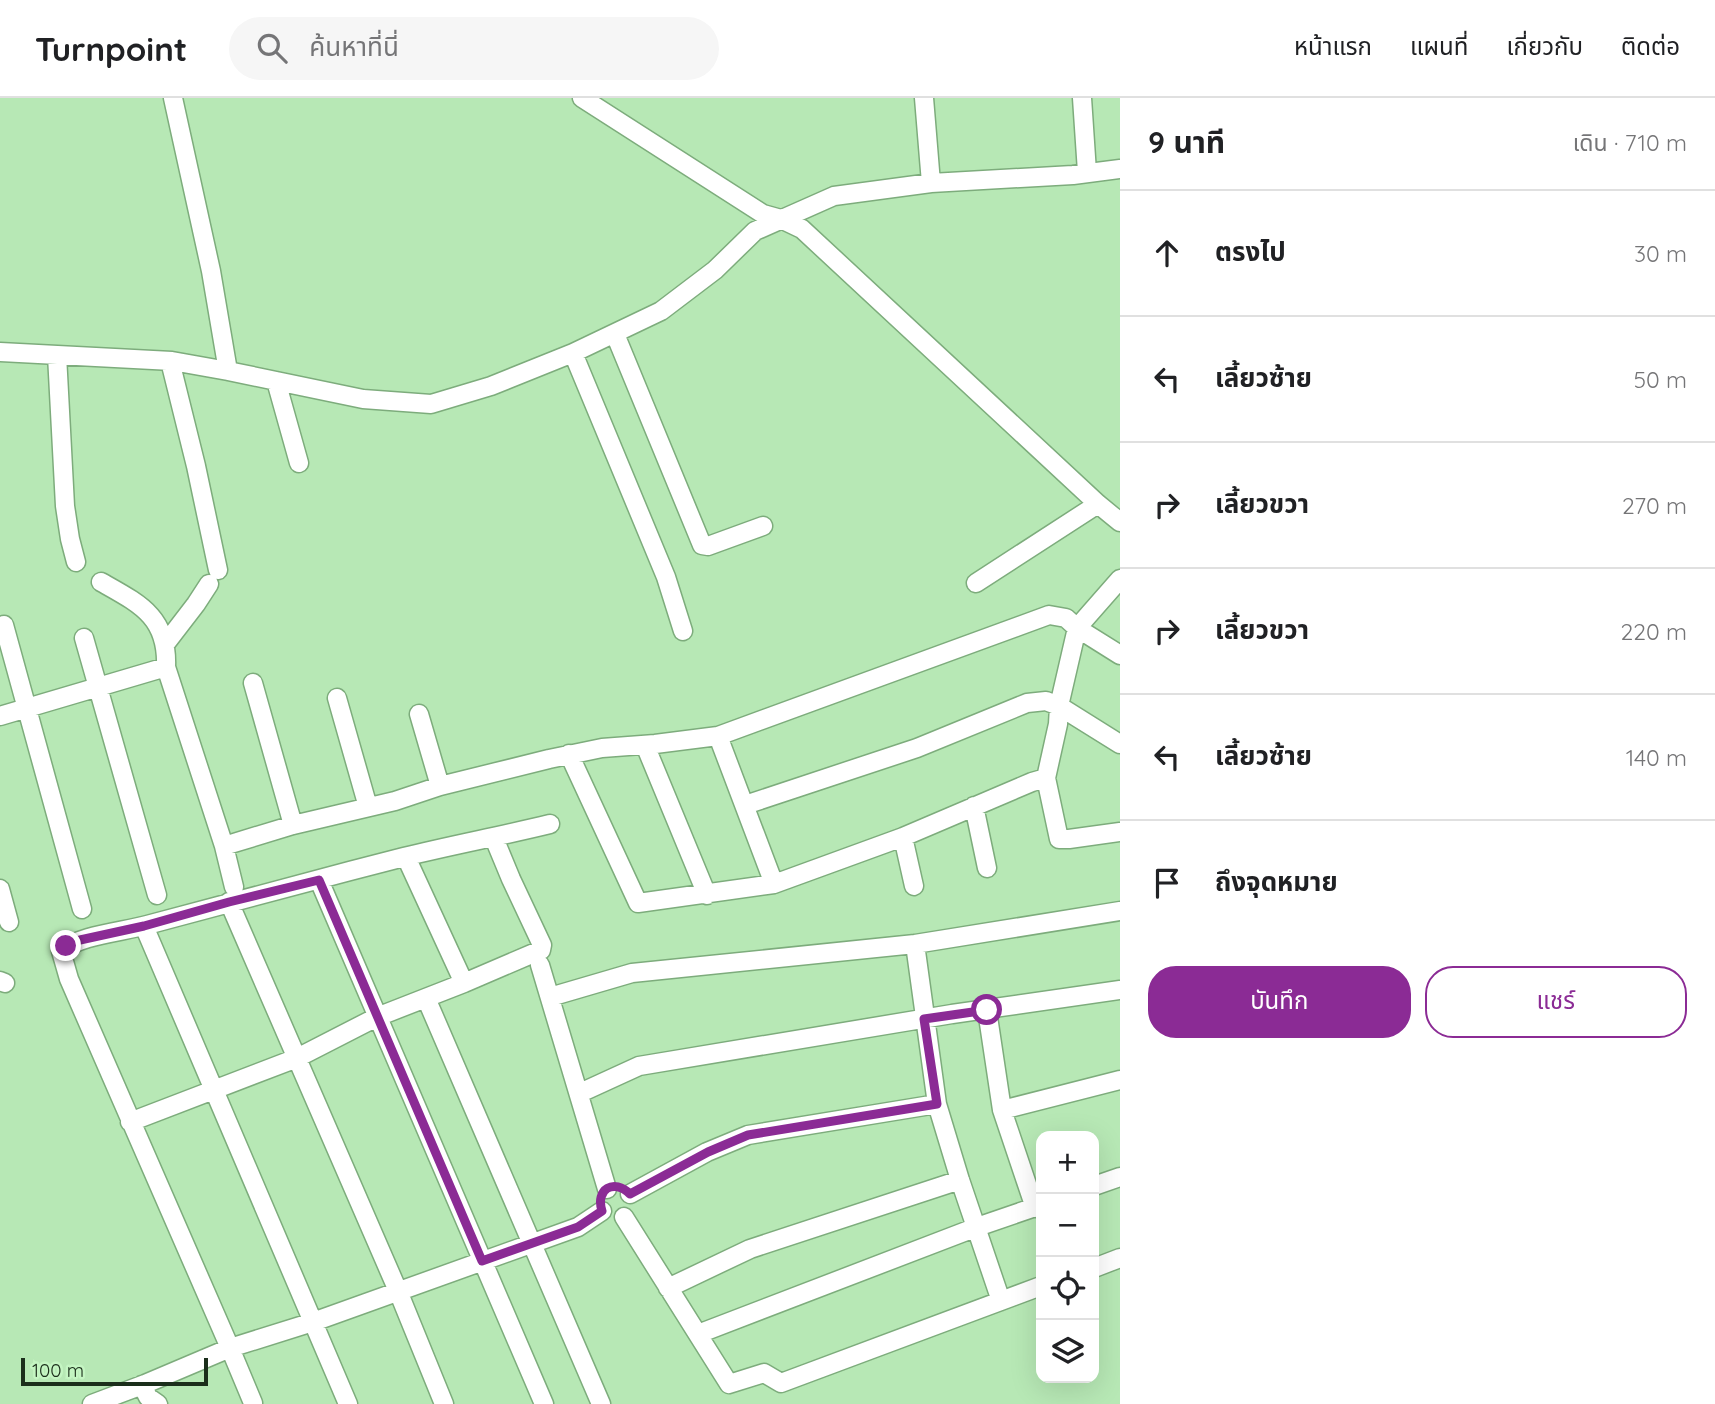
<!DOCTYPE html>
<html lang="th">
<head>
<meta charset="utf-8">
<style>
  :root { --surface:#fff; --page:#f6f6f6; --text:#202124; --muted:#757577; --line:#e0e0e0; --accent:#8b2b95 }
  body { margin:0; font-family:Quicksand,"Noto Sans Thai",sans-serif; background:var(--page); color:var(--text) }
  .controls { position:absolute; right:21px; bottom:21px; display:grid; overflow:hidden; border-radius:14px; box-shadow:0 7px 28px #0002 }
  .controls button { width:63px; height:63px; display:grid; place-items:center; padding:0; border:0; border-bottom:2px solid var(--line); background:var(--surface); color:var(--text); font:35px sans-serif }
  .scale { position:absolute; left:21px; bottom:18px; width:187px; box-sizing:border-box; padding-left:7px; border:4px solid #1b2e1b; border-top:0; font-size:19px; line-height:24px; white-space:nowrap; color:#1b2e1b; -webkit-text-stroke:5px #c4f5c2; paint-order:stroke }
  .stop { position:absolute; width:21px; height:21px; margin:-16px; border:5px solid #8b2b95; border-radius:50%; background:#fff }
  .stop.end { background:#8b2b95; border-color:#fff; box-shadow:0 2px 7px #0008 }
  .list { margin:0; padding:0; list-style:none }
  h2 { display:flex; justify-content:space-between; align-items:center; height:91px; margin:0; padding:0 28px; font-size:30px }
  h2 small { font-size:23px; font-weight:400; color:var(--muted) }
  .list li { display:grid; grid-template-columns:46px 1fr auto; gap:21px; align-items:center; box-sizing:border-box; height:126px; padding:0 28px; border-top:2px solid var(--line) }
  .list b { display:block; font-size:26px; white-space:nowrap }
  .list em { font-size:23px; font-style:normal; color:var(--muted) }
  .actions { display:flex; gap:14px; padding:21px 28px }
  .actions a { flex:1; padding:16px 0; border:2px solid var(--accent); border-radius:28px; text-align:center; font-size:24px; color:var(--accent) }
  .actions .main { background:var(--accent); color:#fff }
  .icon { flex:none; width:38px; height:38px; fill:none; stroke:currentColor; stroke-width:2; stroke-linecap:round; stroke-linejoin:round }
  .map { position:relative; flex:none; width:1120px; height:1306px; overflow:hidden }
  header { display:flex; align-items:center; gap:42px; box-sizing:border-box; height:98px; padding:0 35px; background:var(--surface); border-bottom:2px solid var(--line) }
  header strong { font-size:33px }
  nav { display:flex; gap:38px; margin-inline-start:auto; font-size:24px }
  .search { width:490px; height:63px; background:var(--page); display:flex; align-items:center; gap:18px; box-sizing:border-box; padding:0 24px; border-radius:38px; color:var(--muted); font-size:26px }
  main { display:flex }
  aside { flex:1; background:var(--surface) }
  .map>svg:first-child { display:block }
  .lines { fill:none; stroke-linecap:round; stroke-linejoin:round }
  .minor-casing { stroke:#7dac7c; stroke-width:21 }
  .minor { stroke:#fff; stroke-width:18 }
  .route { stroke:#8b2b95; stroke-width:9 }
</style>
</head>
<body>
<header>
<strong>Turnpoint</strong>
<div class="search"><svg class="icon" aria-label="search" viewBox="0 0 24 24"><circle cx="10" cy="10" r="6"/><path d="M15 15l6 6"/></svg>ค้นหาที่นี่</div>
<nav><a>หน้าแรก</a><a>แผนที่</a><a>เกี่ยวกับ</a><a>ติดต่อ</a></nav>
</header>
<main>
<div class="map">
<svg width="1120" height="1306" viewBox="0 0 1120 1306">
  <rect width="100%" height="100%" fill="#b7e8b5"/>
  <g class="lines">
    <defs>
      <path id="minor" d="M173 0 211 173 228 273
        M582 0 763 116 781 121 802 131 1098 406 1120 424
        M924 0 931 85
        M1082 0 1087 74
        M615 236 702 447 708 448 763 428
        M0 254 172 263 228 273 363 301 431 306 491 288 573 255 661 213 715 172 755 133 834 98 931 85 1073 77 1120 71
        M573 255 666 479 683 533
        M57 257 65 408 70 441 76 464
        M170 263 196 368 218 472
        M276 283 299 365
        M1120 481 1077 530 1059 608 1058 626 1046 680 1059 741H1069L1120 734
        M101 484C140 506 168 519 166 569L224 748 234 789
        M976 485 1098 406
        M4 527 82 811
        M84 540 157 797
        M166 545 196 506 209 486
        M253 585 293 727
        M337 600 368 709
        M419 616 440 688
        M0 618 166 569
        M718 638 774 786
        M645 647 707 797
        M569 656 638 805 774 786 903 739 1032 684 1046 680
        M745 707 917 650 1027 605 1046 603 1059 608 1120 646
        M974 708 987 770
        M903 739 914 788
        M224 748 293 727 395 703 440 688 549 661 602 650 655 646 718 638 1049 517 1066 520 1077 530 1120 557
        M406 759 464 885
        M319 782 544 1306
        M0 791 9 824
        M229 804 398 1193 444 1306
        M144 828 348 1306
        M915 846 937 1006 960 1082 1001 1203
        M540 867 607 1091
        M0 883 5 885
        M550 899 632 875 915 846 1120 813
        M426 900 601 1306
        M987 912 1002 1012 1035 1110
        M580 995 639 968 952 916 1120 892
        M1002 1012 1120 982
        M130 1024 297 960 377 919 464 885 541 852 542 847 511 781 494 740
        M1094 1088 1120 1079
        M630 1096 707 1054 748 1037 937 1006
        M624 1119 729 1286 764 1275 781 1285 1041 1188
        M1094 1170 1120 1160
        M668 1190 750 1151 960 1082
        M698 1236 977 1129 1041 1107
        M142 1287 148 1299 158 1306
        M253 1305 230 1250 69 881 61 853C80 837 122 834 147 827 232 804 318 781 404 759 452 747 501 738 550 726
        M92 1306 145 1286 230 1250 313 1224 578 1129 602 1113"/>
    </defs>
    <!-- minor casing -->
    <use href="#minor" class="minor-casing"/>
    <!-- minor -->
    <use href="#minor" class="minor"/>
  </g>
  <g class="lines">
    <!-- route -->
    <path class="route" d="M66 848 80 842 144 828 229 804 319 782 482 1163 578 1129 602 1113C595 1091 614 1080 630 1096L708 1054 748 1037 937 1006 924 921 987 912"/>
  </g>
</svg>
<div class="controls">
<button>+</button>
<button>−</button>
<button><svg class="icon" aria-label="locate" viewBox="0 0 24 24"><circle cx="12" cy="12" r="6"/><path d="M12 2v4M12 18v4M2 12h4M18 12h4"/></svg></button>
<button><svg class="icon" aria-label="layers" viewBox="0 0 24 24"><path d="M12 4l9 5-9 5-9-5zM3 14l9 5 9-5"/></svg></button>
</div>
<div class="scale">100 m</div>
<div class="stop" style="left:987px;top:912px"></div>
<div class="stop end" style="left:66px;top:848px"></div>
</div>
<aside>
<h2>9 นาที<small>เดิน · 710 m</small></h2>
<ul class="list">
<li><svg class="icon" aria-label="ahead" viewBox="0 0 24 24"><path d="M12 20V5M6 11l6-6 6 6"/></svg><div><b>ตรงไป</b></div><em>30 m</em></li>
<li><svg class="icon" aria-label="left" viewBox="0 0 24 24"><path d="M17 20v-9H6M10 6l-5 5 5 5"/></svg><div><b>เลี้ยวซ้าย</b></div><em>50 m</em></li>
<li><svg class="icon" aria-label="right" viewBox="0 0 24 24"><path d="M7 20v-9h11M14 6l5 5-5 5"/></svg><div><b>เลี้ยวขวา</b></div><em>270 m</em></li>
<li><svg class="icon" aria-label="right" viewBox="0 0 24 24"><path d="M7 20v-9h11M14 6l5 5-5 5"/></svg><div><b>เลี้ยวขวา</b></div><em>220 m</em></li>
<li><svg class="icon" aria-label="left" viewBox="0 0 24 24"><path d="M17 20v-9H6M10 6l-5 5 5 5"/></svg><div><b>เลี้ยวซ้าย</b></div><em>140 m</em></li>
<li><svg class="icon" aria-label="arrive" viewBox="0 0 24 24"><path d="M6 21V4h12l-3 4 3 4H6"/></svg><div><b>ถึงจุดหมาย</b></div></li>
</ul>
<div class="actions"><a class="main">บันทึก</a><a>แชร์</a></div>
</aside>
</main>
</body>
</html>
